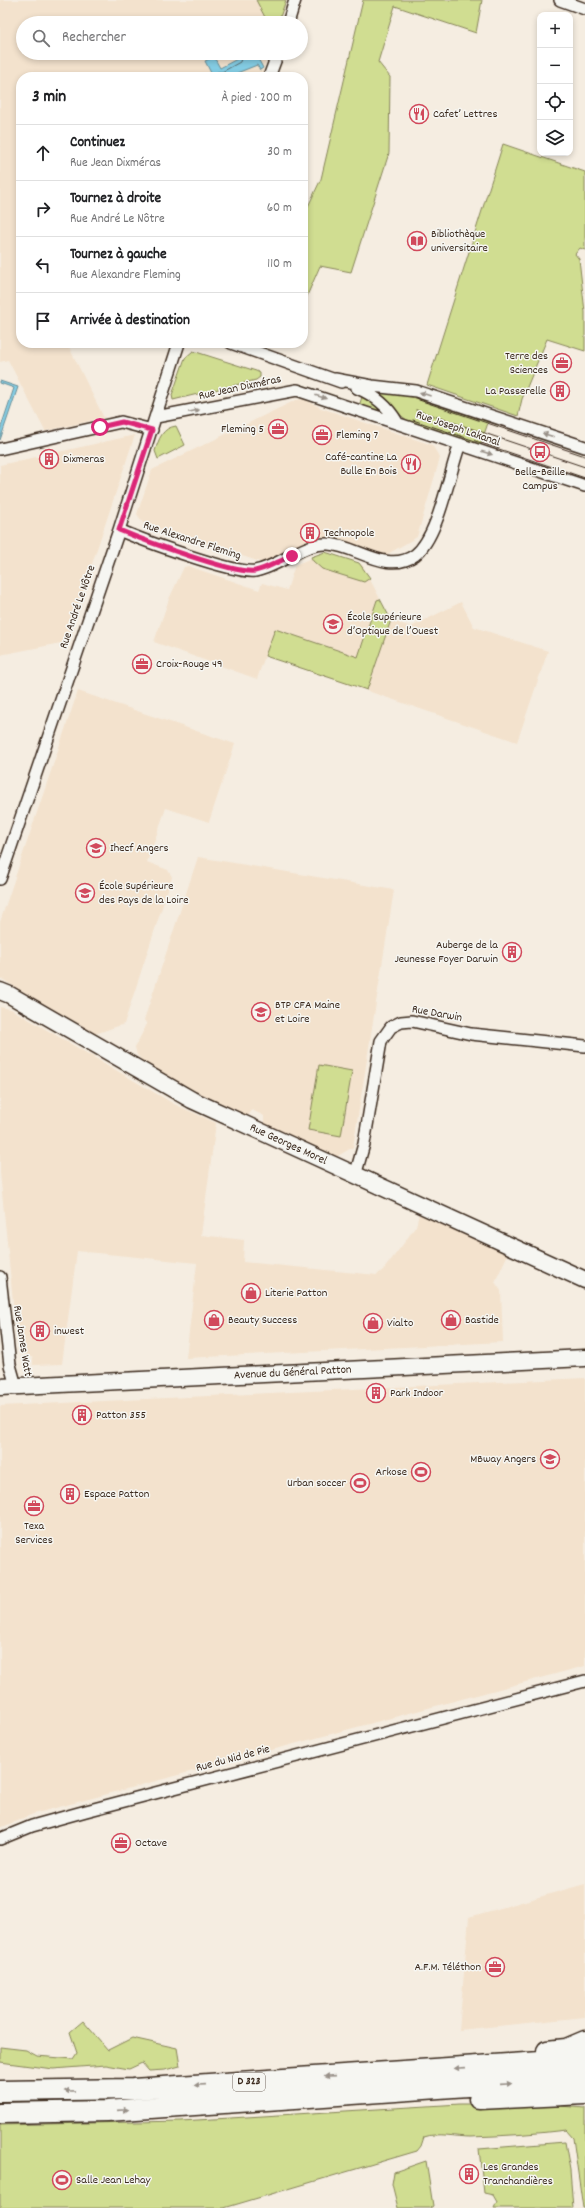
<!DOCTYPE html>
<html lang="fr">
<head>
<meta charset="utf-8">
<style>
  :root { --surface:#fff; --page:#f2f2f2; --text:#202124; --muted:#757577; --line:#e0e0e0 }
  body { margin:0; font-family:Dekko,sans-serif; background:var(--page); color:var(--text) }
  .controls { position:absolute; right:12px; top:12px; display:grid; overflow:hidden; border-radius:8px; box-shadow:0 2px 6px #0003 }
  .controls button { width:36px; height:36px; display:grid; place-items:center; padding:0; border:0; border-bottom:1px solid var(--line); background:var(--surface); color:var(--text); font:20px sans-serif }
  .stop { position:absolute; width:12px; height:12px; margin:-9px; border:3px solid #db2777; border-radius:50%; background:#fff }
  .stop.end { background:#db2777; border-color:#fff; box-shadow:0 1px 4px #0008 }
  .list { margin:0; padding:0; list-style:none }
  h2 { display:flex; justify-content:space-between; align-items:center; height:52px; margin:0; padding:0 16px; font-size:17px }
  h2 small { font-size:13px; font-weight:400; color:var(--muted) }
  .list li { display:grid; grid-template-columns:26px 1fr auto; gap:12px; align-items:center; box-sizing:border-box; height:56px; padding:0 16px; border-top:1px solid var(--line) }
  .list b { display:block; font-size:15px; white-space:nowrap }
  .list p { margin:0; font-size:13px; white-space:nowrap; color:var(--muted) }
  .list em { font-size:13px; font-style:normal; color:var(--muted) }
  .icon { flex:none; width:22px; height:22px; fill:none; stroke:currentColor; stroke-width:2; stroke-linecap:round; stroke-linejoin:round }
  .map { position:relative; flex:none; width:585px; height:2208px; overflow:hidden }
  .search { position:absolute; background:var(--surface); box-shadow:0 2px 6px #0003; left:16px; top:16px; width:292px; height:44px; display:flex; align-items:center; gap:10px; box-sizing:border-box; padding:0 14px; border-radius:22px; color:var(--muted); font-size:15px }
  .panel { position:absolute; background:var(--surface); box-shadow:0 2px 6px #0003; left:16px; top:72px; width:292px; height:276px; border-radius:16px }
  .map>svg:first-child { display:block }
  .built { fill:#f3e2cd }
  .green { fill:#d0dd91; stroke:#868458 }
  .water { fill:#85cee5; stroke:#678c95 }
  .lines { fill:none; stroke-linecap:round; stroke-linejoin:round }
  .shore { stroke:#596c6e; stroke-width:1 }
  .street-casing { stroke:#3b2a1e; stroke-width:14 }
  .secondary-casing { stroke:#3b2a1e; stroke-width:19 }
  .highway-casing { stroke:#3b2a1e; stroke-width:23 }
  .street { stroke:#f6f6f2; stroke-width:11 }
  .secondary { stroke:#f6f6f2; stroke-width:16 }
  .highway { stroke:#f6f6f2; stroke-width:20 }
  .tram { stroke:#3b2a1e; stroke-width:1 }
  .oneway { fill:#989088 }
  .route { stroke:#db2777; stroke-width:5 }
  .labels { text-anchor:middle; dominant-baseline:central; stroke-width:3; stroke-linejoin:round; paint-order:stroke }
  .shield { fill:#f6f6f2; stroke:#73675e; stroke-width:1 }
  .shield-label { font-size:11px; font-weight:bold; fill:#3b2a1e }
  .poi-label { font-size:12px; fill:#3b2a1e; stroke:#f6f6f2; text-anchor:start }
  .street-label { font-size:12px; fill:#3b2a1e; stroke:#f6f6f2 }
</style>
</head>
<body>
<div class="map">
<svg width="585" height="2208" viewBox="0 0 585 2208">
  <rect width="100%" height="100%" fill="#f5ede1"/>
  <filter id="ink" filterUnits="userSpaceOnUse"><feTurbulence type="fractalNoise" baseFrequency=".025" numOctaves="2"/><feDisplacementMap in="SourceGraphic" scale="8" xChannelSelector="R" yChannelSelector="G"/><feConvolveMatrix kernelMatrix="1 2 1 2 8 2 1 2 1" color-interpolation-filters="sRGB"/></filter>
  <g filter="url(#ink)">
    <!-- built -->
    <path class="built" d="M0 0H287L279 23H23V53H269L261 77H21V343H67L104 418 45 431 8 360 0 362Z
      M304 399 321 408 432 445 440 458 417 537 386 555 335 539 318 538 263 563 143 523 137 514 152 470 296 400Z
      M135 435 66 642 0 655V465Z
      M325 552 359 563 363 566 391 620 411 627 461 602 474 627 548 651 517 742 265 656 257 679 154 642 169 599 184 567 188 566 259 590 262 583 287 590 295 565Z
      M78 691 235 744 209 822 166 808 147 862 168 870 172 877 124 1024 95 1034 0 978V922Z
      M198 857 394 890 353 1147 336 1157 264 1124V1116L252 1110 248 1116 191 1089 144 1063 137 1055 135 1047 147 1024 144 1020Z
      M0 1007 11 1009 174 1104 216 1123 201 1235 244 1240 243 1262 377 1275 384 1269 404 1243 416 1226 419 1214 508 1254 495 1282 501 1291 503 1342 186 1358 197 1263 77 1251 62 1364 33 1365V1358L25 1354 16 1331 0 1173Z
      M585 1378V1666L33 1814 0 1828V1406Z
      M585 1884V2017L459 2030 469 1917Z"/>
    <!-- green -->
    <path class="green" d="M256 0H286L278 23H268Z
      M363 0H482L476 33 395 6 378 62 390 77 389 153 351 272 320 266 303 305V217L321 179Z
      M503 144 585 172V250L580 248 575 254 579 259 585 312V351L547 339 522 399 518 416 427 385Z
      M193 351 256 371 260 373V377L256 380 173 400 172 395 185 358Z
      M373 392 405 393 489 420 480 446 409 422Z
      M363 394 368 396 385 414 359 406Z
      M176 426 185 445 158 459 155 451C159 439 162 428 176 426Z
      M325 552 359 563 370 578 364 582 322 569 313 561 311 557Z
      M380 599 391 620 367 690 265 656 275 629 358 657 377 600Z
      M319 1065 352 1071 341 1136 308 1130Z
      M83 2021 108 2050 132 2038 177 2048 180 2066 165 2070 149 2071 142 2063 129 2069 106 2065 53 2069 0 2062V2047L26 2050 37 2056 73 2059 77 2053 70 2032Z
      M460 2104H535L585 2108V2208H583L573 2138 566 2130C534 2134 502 2136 470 2137 455 2137 438 2132 424 2137L421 2146 417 2151 224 2208H0V2125L181 2121Z
      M565 2142 570 2170 573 2208H494L497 2202 493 2195 484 2193 479 2149Z
      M426 2161 433 2206 430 2208H398L392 2184 394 2172Z"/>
    <!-- water -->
    <path class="water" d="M235 53H255L263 68 260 70 257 65 237 73 239 77H213L205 61 214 57 220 68 237 59Z
      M0 381 18 387 0 440V430L14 388 0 383Z"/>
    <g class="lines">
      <!-- shore -->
      <path class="shore" d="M216 77 217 72H222L240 62 241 58 239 53"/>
      <defs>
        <path id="street" d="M560 0 585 9
          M288 23 295 0
          M269 77 278 53
          M231 343 341 382
          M335 379 372 386 416 391 585 447
          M357 388C374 395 388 406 397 422
          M156 417 297 390 585 486
          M0 449 121 422 152 430
          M119 530C142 540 234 574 255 571 279 567 304 542 328 544 356 545 387 575 415 555 439 536 449 473 460 444
          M0 879 119 530 179 343
          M355 1176 364 1144 381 1041 391 1027 401 1022 412 1021 471 1034 585 1046
          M0 1277 10 1365 16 1386
          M0 1839 32 1826 86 1811 585 1681"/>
        <g id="secondary">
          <path id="s1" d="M0 991 10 995 192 1100 585 1280"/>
          <path id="s2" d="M0 1387 585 1358"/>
        </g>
        <path id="highway" d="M547 2051 566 2049 585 2041
          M0 2091 133 2089 585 2059
          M479 2099 585 2094
          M0 2113 107 2111 585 2078"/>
      </defs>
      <!-- street casing -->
      <use href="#street" class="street-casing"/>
      <!-- secondary casing -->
      <use href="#secondary" class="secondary-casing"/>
      <!-- highway casing -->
      <use href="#highway" class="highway-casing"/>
      <!-- street -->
      <use href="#street" class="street"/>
      <!-- secondary -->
      <use href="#secondary" class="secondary"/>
      <!-- highway -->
      <use href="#highway" class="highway"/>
      <!-- tram -->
      <path class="tram" d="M419 400 585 456
        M416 410 585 467
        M413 420 585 478"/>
    </g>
    <!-- one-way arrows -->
    <defs><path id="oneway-solid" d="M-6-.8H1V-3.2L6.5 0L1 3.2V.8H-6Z"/></defs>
    <g class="oneway">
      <use href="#oneway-solid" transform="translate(425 394) rotate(-161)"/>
      <use href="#oneway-solid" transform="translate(321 397) rotate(18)"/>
      <use href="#oneway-solid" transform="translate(194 411) rotate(-12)"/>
      <use href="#oneway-solid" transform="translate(548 435) rotate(-162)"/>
      <use href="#oneway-solid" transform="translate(487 453) rotate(18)"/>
      <use href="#oneway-solid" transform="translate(460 2068) rotate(176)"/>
      <use href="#oneway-solid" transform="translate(330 2076) rotate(176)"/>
      <use href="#oneway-solid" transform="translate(506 2084) rotate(-4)"/>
      <use href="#oneway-solid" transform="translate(200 2085) rotate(176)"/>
      <use href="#oneway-solid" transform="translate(70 2091) rotate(179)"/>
      <use href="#oneway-solid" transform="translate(123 2110) rotate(-4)"/>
    </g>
  </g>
  <g class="lines" filter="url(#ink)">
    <!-- route -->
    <path class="route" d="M100 427 122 422 152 430 119 530C143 540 233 574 255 571 267 569 280 560 292 556"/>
  </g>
  <!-- icons -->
  <defs>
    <symbol id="restaurant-ring" viewBox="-11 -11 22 22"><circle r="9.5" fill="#f6f6f2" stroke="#d1495b" stroke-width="1.5"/><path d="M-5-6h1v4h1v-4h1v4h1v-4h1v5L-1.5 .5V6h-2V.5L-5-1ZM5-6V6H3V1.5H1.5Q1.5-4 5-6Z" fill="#d1495b"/></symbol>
    <symbol id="library-ring" viewBox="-11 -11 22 22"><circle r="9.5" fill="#f6f6f2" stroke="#d1495b" stroke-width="1.5"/><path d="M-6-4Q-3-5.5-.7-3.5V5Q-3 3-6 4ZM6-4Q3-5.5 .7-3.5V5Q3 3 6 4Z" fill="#d1495b"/></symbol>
    <symbol id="office-ring" viewBox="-11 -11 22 22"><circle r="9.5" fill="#f6f6f2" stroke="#d1495b" stroke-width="1.5"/><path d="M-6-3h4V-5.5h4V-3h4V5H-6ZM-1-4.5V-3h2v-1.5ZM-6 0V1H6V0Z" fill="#d1495b"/></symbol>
    <symbol id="building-ring" viewBox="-11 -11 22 22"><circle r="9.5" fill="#f6f6f2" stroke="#d1495b" stroke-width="1.5"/><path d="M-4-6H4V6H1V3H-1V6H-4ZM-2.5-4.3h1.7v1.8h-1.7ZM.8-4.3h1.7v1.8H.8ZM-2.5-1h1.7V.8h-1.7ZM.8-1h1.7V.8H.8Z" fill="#d1495b"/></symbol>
    <symbol id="bus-ring" viewBox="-11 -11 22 22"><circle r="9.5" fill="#f6f6f2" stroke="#d1495b" stroke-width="1.5"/><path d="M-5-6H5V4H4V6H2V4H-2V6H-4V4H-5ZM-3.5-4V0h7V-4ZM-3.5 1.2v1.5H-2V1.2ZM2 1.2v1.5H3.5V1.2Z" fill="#d1495b"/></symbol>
    <symbol id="university-ring" viewBox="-11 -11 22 22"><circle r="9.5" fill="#f6f6f2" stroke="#d1495b" stroke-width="1.5"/><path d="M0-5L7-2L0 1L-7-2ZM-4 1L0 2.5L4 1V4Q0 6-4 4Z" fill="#d1495b"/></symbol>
    <symbol id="shop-ring" viewBox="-11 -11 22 22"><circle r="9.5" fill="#f6f6f2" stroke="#d1495b" stroke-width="1.5"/><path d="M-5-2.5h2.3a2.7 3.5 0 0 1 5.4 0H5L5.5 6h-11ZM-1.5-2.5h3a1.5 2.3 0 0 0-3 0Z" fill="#d1495b"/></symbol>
    <symbol id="stadium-ring" viewBox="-11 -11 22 22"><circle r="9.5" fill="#f6f6f2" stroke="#d1495b" stroke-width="1.5"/><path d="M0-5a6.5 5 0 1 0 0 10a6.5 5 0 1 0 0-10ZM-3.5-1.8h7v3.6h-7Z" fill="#d1495b"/></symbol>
  </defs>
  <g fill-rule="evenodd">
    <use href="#restaurant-ring" x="408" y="103" width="22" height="22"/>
    <use href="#library-ring" x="406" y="230" width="22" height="22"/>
    <use href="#office-ring" x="551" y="352" width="22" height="22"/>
    <use href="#building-ring" x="549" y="380" width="22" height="22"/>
    <use href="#office-ring" x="267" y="418" width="22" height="22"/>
    <use href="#office-ring" x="311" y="424" width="22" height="22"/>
    <use href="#bus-ring" x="529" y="441" width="22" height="22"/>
    <use href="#building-ring" x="38" y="448" width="22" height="22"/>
    <use href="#restaurant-ring" x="400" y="453" width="22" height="22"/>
    <use href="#building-ring" x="299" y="522" width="22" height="22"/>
    <use href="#university-ring" x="322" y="613" width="22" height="22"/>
    <use href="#office-ring" x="131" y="653" width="22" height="22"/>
    <use href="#university-ring" x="85" y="837" width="22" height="22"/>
    <use href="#university-ring" x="74" y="882" width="22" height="22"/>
    <use href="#building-ring" x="501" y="941" width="22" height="22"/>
    <use href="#university-ring" x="250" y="1001" width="22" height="22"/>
    <use href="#shop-ring" x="240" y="1282" width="22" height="22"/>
    <use href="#shop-ring" x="203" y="1309" width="22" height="22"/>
    <use href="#shop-ring" x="440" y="1309" width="22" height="22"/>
    <use href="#shop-ring" x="362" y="1312" width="22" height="22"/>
    <use href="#building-ring" x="29" y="1320" width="22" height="22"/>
    <use href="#building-ring" x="365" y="1382" width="22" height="22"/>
    <use href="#building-ring" x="71" y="1404" width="22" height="22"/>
    <use href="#university-ring" x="539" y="1448" width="22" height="22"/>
    <use href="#stadium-ring" x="410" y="1461" width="22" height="22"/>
    <use href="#stadium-ring" x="349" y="1472" width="22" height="22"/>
    <use href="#building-ring" x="59" y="1483" width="22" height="22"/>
    <use href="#office-ring" x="23" y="1495" width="22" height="22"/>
    <use href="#office-ring" x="110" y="1832" width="22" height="22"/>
    <use href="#office-ring" x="484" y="1956" width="22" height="22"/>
    <use href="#building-ring" x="458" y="2163" width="22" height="22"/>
    <use href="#stadium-ring" x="51" y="2169" width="22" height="22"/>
  </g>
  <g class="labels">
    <!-- shield labels -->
    <rect class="shield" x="233" y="2073" width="32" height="18" rx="3"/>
    <g class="shield-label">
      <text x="249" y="2082">D 323</text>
    </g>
    <!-- poi labels -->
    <g class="poi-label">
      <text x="433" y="114">Cafet’ Lettres</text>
      <text x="431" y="234">Bibliothèque<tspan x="431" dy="14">universitaire</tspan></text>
      <text x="548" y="356" text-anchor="end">Terre des<tspan x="548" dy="14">Sciences</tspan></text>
      <text x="546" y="391" text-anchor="end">La Passerelle</text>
      <text x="264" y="429" text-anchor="end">Fleming 5</text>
      <text x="336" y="435">Fleming 7</text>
      <text x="397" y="457" text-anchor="end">Café-cantine La<tspan x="397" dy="14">Bulle En Bois</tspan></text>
      <text x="63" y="459">Dixmeras</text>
      <text x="540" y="472" text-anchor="middle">Belle-Beille<tspan x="540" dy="14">Campus</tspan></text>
      <text x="324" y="533">Technopole</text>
      <text x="347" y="617">École Supérieure<tspan x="347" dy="14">d’Optique de l’Ouest</tspan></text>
      <text x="156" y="664">Croix-Rouge 49</text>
      <text x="110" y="848">Ihecf Angers</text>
      <text x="99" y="886">École Supérieure<tspan x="99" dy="14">des Pays de la Loire</tspan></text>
      <text x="498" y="945" text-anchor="end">Auberge de la<tspan x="498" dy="14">Jeunesse Foyer Darwin</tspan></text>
      <text x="275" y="1005">BTP CFA Maine<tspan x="275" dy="14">et Loire</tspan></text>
      <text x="265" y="1293">Literie Patton</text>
      <text x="228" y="1320">Beauty Success</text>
      <text x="465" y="1320">Bastide</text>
      <text x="387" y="1323">Vialto</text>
      <text x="54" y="1331">inwest</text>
      <text x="390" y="1393">Park Indoor</text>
      <text x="96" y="1415">Patton 355</text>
      <text x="536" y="1459" text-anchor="end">MBway Angers</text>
      <text x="407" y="1472" text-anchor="end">Arkose</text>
      <text x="346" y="1483" text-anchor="end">Urban soccer</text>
      <text x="84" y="1494">Espace Patton</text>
      <text x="34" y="1526" text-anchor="middle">Texa<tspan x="34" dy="14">Services</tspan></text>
      <text x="135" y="1843">Octave</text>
      <text x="481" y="1967" text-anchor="end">A.F.M. Téléthon</text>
      <text x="483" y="2167">Les Grandes<tspan x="483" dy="14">Tranchandières</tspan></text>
      <text x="76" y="2180">Salle Jean Lehay</text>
    </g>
    <!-- street labels -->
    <g class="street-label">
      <text transform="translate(240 388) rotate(-12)">Rue Jean Dixméras</text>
      <text transform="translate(458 429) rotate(19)">Rue Joseph Lakanal</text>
      <text transform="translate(192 541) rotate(18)">Rue Alexandre Fleming</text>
      <text transform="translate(78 607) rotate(-71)">Rue André Le Nôtre</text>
      <text transform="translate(437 1014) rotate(10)">Rue Darwin</text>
      <text stroke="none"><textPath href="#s1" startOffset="327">Rue Georges Morel</textPath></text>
      <text transform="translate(22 1341) rotate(81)">Rue James Watt</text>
      <text stroke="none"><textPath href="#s2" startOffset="293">Avenue du Général Patton</textPath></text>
      <text transform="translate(233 1759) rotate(-15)">Rue du Nid de Pie</text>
    </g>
  </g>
</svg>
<div class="controls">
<button>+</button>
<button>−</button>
<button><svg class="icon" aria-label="locate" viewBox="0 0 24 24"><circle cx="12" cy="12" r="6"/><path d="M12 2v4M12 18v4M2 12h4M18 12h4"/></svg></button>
<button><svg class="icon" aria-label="layers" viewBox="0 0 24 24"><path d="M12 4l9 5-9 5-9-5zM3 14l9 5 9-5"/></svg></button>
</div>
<div class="stop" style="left:100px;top:427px"></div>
<div class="stop end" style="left:292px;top:556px"></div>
<div class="search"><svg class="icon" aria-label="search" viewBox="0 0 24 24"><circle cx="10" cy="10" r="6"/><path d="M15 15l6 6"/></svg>Rechercher</div>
<section class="panel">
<h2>3 min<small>À pied · 200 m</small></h2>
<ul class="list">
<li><svg class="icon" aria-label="ahead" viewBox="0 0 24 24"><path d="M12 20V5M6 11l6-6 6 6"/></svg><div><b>Continuez</b><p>Rue Jean Dixméras</p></div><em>30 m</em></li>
<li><svg class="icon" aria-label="right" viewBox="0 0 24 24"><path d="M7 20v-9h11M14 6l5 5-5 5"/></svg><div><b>Tournez à droite</b><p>Rue André Le Nôtre</p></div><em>60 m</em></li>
<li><svg class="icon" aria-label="left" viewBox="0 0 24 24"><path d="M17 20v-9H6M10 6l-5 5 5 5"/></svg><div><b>Tournez à gauche</b><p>Rue Alexandre Fleming</p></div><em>110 m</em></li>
<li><svg class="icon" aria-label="arrive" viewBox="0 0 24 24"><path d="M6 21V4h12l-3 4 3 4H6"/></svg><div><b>Arrivée à destination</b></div></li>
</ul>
</section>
</div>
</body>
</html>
